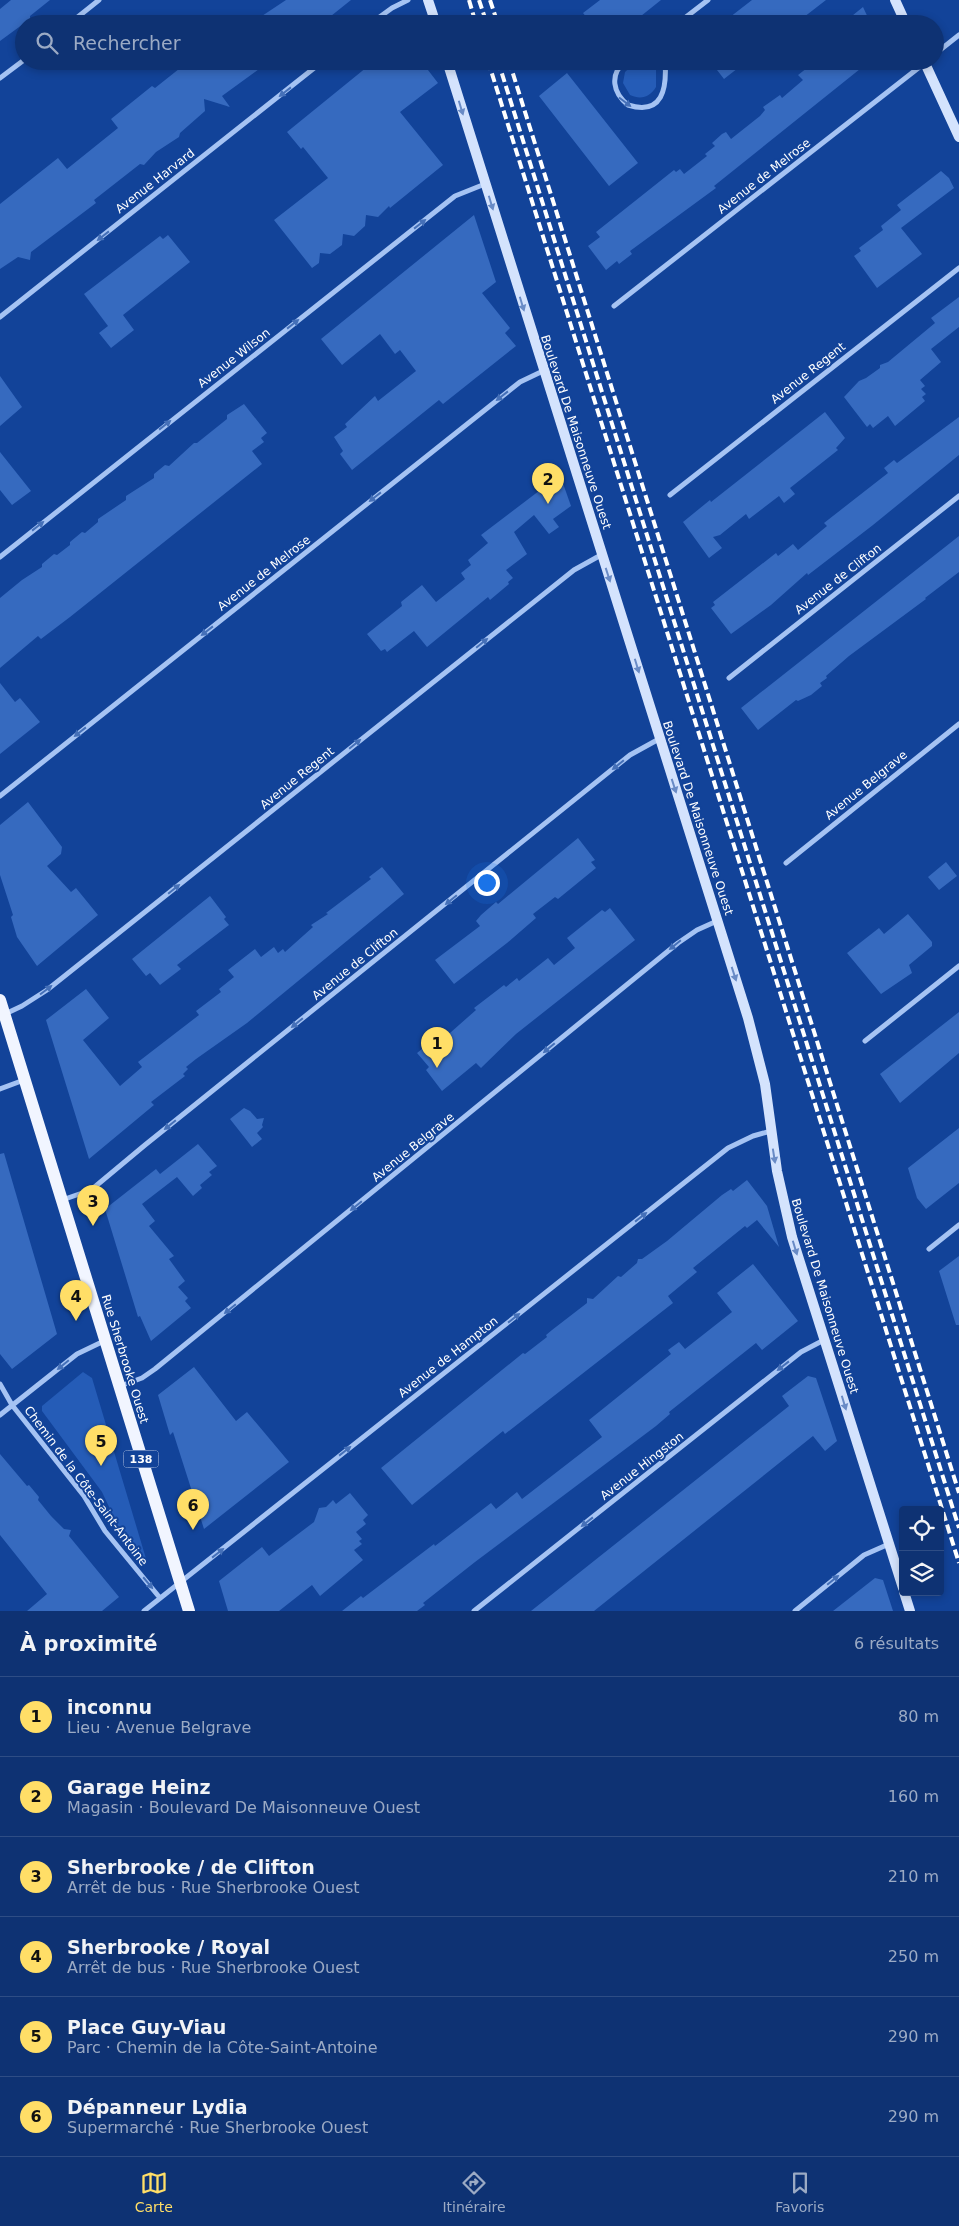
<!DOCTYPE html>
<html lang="fr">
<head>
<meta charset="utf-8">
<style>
  :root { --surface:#0e3273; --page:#1c3e7b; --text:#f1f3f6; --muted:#9baac4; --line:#2e4d85; --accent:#ffde67 }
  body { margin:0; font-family:"DejaVu Sans",sans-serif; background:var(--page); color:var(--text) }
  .controls { position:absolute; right:15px; bottom:15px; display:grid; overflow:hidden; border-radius:5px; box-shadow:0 2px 8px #0003 }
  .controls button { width:45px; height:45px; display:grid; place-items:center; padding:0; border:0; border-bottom:1px solid var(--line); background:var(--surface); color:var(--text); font:25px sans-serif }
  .you { position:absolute; left:486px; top:882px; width:18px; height:18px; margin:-12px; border:4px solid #fff; border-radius:50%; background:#1a73e8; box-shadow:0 0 0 8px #1a73e833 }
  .badge { display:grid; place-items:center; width:32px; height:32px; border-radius:50%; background:var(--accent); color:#111; font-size:16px; font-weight:700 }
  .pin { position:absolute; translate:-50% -41px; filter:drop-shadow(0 1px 2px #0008) }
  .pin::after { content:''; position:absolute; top:26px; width:18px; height:15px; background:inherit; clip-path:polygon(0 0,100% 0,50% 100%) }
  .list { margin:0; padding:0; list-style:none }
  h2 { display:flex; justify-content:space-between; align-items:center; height:65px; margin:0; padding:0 20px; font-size:21px }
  h2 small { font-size:16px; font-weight:400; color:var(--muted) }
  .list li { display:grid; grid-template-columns:32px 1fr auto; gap:15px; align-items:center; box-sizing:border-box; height:80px; padding:0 20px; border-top:1px solid var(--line) }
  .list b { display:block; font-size:19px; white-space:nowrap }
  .list p { margin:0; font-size:16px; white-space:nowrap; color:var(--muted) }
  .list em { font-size:16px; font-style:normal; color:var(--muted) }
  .icon { flex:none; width:28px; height:28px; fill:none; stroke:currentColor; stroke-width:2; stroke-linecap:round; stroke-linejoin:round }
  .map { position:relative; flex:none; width:959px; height:1611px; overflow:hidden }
  .search { position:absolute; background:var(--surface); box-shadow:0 2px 8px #0003; left:15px; right:15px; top:15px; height:55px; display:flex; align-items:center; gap:12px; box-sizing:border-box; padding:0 18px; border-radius:28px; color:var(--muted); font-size:19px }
  .sheet { height:545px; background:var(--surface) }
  nav { display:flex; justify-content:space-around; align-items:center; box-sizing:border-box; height:70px; border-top:1px solid var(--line); background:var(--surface); font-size:14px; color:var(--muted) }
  nav a { display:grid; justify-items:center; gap:2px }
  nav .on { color:var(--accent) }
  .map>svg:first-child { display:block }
  .green { fill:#255cb7 }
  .building { fill:#366abf }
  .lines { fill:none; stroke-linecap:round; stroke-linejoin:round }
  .street { stroke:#a5c3f3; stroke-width:5 }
  .secondary { stroke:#d4e3fd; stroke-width:10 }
  .primary { stroke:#f1f5ff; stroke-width:12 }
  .rail { stroke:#fff; stroke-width:4; stroke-dasharray:9 4; stroke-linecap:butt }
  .oneway { fill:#4570b8 }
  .oneway2 { fill:#698bc6 }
  .labels { text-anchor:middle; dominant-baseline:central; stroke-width:4; stroke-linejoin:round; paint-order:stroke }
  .shield { fill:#124399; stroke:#b8c7e0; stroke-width:1 }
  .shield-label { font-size:11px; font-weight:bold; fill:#fff }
  .street-label { font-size:12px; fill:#fff; stroke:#124399 }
</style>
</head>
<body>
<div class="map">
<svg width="959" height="1611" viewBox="0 0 959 1611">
  <rect width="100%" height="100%" fill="#124399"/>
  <!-- green -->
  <path class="green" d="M637 61H656V87C650 97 641 100 630 95L623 83 625 72Z
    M83 1372 92 1378 147 1562 118 1526 102 1492 42 1411V1406Z"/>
  <!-- building -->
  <path class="building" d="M11 0H50L30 16V19L0 41V9Z
    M286 0H351L321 24H250Z
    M600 0H661L631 24H592L583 13Z
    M752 0H826L795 24H721Z
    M863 7 871 24H842Z
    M189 61H270L222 96 230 107 204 99 205 111 180 133 179 137 156 152 144 165 140 164 94 200 96 203 31 252 30 260 18 257 0 269V204L58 158 67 169 118 128 111 119 152 86 155 88Z
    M362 61H421L438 83 400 112 443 165 390 208 389 206 378 217 366 215 365 226 354 236 343 234 342 245 330 254 320 253 319 263 312 268 274 220 328 178 303 147 301 149 287 132 367 67Z
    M710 61H747L724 79Z
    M816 61H870L714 186 716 188 630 251 632 254 619 264 617 261 606 270 588 246 600 237 596 232 674 170 676 172 680 169 684 174 707 156 705 154 715 146 712 143 722 134 726 132 731 139 760 116 765 110 763 107 780 95 782 98 803 80 798 75Z
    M567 73 638 163 609 186 539 96Z
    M941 171 949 178 954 188 901 228 922 254 877 288 854 256 861 251 859 248 883 230 881 226 901 210 897 205Z
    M474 215 496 282 482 293 510 328 505 333 516 346 443 404 439 400 352 470 340 454 343 451 334 437 347 427 345 424 375 396 378 401 416 371 400 350 395 354 380 334 342 365 321 339Z
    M168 235 190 262 123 315 134 330 111 348 99 333 108 326 84 294 160 236 163 239Z
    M959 297V327L931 349 941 362 920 380 925 386 921 389 926 394 922 397 925 401 895 426 888 416 873 428 870 424 867 427 844 397 859 381 866 378 880 368V365L888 362 935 323 931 318Z
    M0 376 22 407 0 426Z
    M244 404 267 433 261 438 264 442 252 451 262 464 70 617 41 639 38 636 0 668V598L22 580 42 567V564L54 554 57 555 70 545V542L82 532 85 533 98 522V519L126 500V496L154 478V474L165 465 169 466 194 443H197L227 419V415Z
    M825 412 845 438 836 448 838 450 790 488 795 494 784 503 779 496 749 519 746 514 720 535 713 537 722 548 709 558 683 522 710 500 711 502Z
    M959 417V455L873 525 808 575 807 573 771 605 731 634 711 608 715 605 713 602 776 553 778 556 793 544 798 550 827 526 824 523 888 473 884 468 894 460 897 463Z
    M0 452 31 491 12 505 0 490Z
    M560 475 571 506 553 519 559 527 549 534 534 515 514 532 527 554 506 570 513 578 508 582 509 584 490 600 488 597 427 647 414 631 387 652 385 649 381 651 367 634 402 606 401 602 422 585 436 602 465 579 461 573 471 565 468 560 488 543 481 535Z
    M959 536V572L925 598 926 599 849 656 826 676 827 678 820 683 822 686 811 695 798 701 796 700 758 730 741 708Z
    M0 683 15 702 20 698 40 722 0 754Z
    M28 802 62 847 61 854 47 866 71 892 76 888 98 915 37 966 17 937 11 917 13 915 0 875V825Z
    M578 838 595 860 591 862 596 868 558 899 555 897 533 914 536 918 507 943 454 984 435 960 480 926 476 921 481 915 496 902 498 904Z
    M946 862 957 876 939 890 928 877Z
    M382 867 404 894 247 1023 196 1059 186 1067 188 1069 183 1074 185 1076 151 1102 154 1105 89 1159 46 1020 86 989 109 1018 83 1040 120 1086 142 1067 138 1062 199 1015 196 1011 221 992 219 989 234 977 228 970 255 949 261 957 274 947 278 953 283 949 285 952 313 927 311 925 328 914 326 913 371 879 369 877Z
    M210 896 226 917 224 919 229 925 177 965 181 969 160 985 150 973 146 976 132 959Z
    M610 908 635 940 516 1034 481 1068 476 1063 442 1091 426 1070 429 1067 417 1053 438 1036 442 1040 476 1010 474 1008 504 985 506 987 517 978 519 981 548 958 554 965 575 948 567 938 602 910 605 912Z
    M908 914 932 942V946L909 965 912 973 881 994 847 953 879 928 884 934Z
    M959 1012V1053L900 1103 880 1074Z
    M244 1108 250 1111 257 1119 264 1118 262 1125 263 1127 257 1133 262 1139 252 1147 230 1119Z
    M959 1128V1183L926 1209 917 1198 908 1168Z
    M198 1144 217 1166 209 1172 212 1175 200 1185 202 1188 193 1196 177 1177 142 1204 155 1221 149 1226 174 1256 169 1259 185 1281 178 1287 188 1298 185 1301 191 1308 151 1341 140 1316 138 1317 105 1209 156 1169 160 1174Z
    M4 1153 57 1334 12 1369 0 1354V1154Z
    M747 1180 767 1206 779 1247 757 1220 747 1228 745 1226 693 1268 697 1272 668 1296 673 1303 505 1434 503 1431 412 1505 381 1468 523 1353 525 1354 547 1337 546 1335 552 1330 587 1303V1298L593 1299 618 1276 621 1277 637 1263 638 1259H642L667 1241 722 1195 731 1189 733 1191Z
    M959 1256V1325H956L939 1271Z
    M753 1264 798 1321 762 1350 756 1343 669 1412 670 1414 656 1426 475 1562 423 1603 425 1605 417 1611H342L361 1596 363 1598 434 1544 435 1546 491 1503 496 1509 517 1492 522 1499 602 1437 589 1420 671 1354 668 1350 679 1342 685 1349 732 1312 717 1293Z
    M194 1367 236 1421 247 1412 289 1462 204 1529 173 1432 170 1435 158 1395Z
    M808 1376 816 1378 837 1441 825 1451 813 1436 594 1611H531L789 1406 782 1396Z
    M0 1454 27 1486 29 1485 39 1497 38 1500 51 1516 64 1529 71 1530 69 1536 119 1597 102 1611H27L47 1594 0 1535Z
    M350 1493 368 1515 363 1520 366 1524 356 1532 362 1539 359 1541 362 1544 354 1550 363 1560 320 1596 312 1585 279 1611H228L219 1581 262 1547 269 1556 314 1522 319 1508 326 1507 333 1500 336 1504Z
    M875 1578 883 1580 893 1611H833Z"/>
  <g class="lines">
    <!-- street -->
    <path class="street" d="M69 24 99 0
      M370 24 392 8 408 0
      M677 24 708 0
      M935 54 959 35
      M625 61C609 75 613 93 628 105 663 116 667 88 665 61
      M0 78 24 60
      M614 306 926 62
      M0 317 323 61
      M670 495 959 268
      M0 557 455 196 485 184
      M729 678 959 496
      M0 796 520 382 543 371
      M786 863 959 724
      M5 1014 22 1006 47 990 574 570 601 555
      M865 1041 959 966
      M0 1089 24 1080
      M62 1200 91 1190 145 1145 630 755 659 739
      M929 1249 959 1225
      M0 1384 12 1405 84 1496 105 1531 160 1598
      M120 1386 142 1378 155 1369 678 943 697 930 717 921
      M0 1415 77 1354 104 1341
      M144 1611 728 1148 753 1136 771 1131
      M474 1611 801 1352 824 1340
      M795 1611 864 1555 889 1544"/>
    <!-- secondary -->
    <path class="secondary" d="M428 0 436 24
      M895 0 906 24
      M447 61 748 1018 765 1084 777 1171 792 1237 903 1588
      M924 61 959 137
      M904 1592 910 1611"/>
    <!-- primary -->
    <path class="primary" d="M0 1000 189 1611"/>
    <!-- rail -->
    <path class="rail" d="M469 0 476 24
      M479 0 487 24
      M490 0 498 24
      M488 61 959 1563
      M498 61 959 1528
      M509 61 959 1493"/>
  </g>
  <!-- one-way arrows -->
  <defs><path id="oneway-solid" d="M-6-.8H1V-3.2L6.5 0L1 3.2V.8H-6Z" transform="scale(1.25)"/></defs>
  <g class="oneway">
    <use href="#oneway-solid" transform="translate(285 92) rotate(142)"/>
    <use href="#oneway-solid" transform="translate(625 102) rotate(37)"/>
    <use href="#oneway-solid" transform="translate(420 224) rotate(-38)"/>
    <use href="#oneway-solid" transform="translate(103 236) rotate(142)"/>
    <use href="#oneway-solid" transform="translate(293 324) rotate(-38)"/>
    <use href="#oneway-solid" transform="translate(502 396) rotate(142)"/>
    <use href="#oneway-solid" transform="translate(165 425) rotate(-38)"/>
    <use href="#oneway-solid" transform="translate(375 497) rotate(142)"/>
    <use href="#oneway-solid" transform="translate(38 526) rotate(-38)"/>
    <use href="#oneway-solid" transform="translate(207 631) rotate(142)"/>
    <use href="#oneway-solid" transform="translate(482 643) rotate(-39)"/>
    <use href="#oneway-solid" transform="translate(80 732) rotate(142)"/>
    <use href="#oneway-solid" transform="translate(355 744) rotate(-39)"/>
    <use href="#oneway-solid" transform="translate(618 765) rotate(141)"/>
    <use href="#oneway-solid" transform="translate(174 889) rotate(-39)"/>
    <use href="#oneway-solid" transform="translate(451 900) rotate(141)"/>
    <use href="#oneway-solid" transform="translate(675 945) rotate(141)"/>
    <use href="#oneway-solid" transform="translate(46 990) rotate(-37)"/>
    <use href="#oneway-solid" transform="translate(297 1023) rotate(141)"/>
    <use href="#oneway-solid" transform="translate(549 1048) rotate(140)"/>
    <use href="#oneway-solid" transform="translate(170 1125) rotate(141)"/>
    <use href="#oneway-solid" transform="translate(356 1206) rotate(141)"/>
    <use href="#oneway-solid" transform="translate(641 1217) rotate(-38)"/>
    <use href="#oneway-solid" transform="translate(230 1309) rotate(141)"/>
    <use href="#oneway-solid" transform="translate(514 1318) rotate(-38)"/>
    <use href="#oneway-solid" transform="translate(63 1365) rotate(141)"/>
    <use href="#oneway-solid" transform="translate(783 1366) rotate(142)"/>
    <use href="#oneway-solid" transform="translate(345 1451) rotate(-38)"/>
    <use href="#oneway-solid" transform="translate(587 1522) rotate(142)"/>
    <use href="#oneway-solid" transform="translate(218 1553) rotate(-38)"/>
    <use href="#oneway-solid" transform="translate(833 1580) rotate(-39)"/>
    <use href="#oneway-solid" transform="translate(148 1583) rotate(50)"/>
  </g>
  <g class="oneway2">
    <use href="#oneway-solid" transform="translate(461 108) rotate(73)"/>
    <use href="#oneway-solid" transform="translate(491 203) rotate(73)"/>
    <use href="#oneway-solid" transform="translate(522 304) rotate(73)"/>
    <use href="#oneway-solid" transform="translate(608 575) rotate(72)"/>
    <use href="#oneway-solid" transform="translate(637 666) rotate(73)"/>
    <use href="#oneway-solid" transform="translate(674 786) rotate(72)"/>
    <use href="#oneway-solid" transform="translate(734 974) rotate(72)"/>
    <use href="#oneway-solid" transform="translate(774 1156) rotate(81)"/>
    <use href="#oneway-solid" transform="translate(795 1248) rotate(73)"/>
    <use href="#oneway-solid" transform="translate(844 1403) rotate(73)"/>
  </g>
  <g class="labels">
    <!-- shield labels -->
    <rect class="shield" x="123.5" y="1450.5" width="35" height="17" rx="4"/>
    <g class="shield-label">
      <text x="141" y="1459">138</text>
    </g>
    <!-- street labels -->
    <g class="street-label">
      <text transform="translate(764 176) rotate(-38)">Avenue de Melrose</text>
      <text transform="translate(155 181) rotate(-38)">Avenue Harvard</text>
      <text transform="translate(234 358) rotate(-38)">Avenue Wilson</text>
      <text transform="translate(808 373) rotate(-38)">Avenue Regent</text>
      <text transform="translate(576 432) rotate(72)">Boulevard De Maisonneuve Ouest</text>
      <text transform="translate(264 573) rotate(-38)">Avenue de Melrose</text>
      <text transform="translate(838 579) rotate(-38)">Avenue de Clifton</text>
      <text transform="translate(297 778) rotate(-39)">Avenue Regent</text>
      <text transform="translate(866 785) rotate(-39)">Avenue Belgrave</text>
      <text transform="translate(698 818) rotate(72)">Boulevard De Maisonneuve Ouest</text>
      <text transform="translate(355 964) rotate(-39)">Avenue de Clifton</text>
      <text transform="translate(413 1147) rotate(-39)">Avenue Belgrave</text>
      <text transform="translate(825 1296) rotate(73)">Boulevard De Maisonneuve Ouest</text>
      <text transform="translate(448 1357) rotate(-38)">Avenue de Hampton</text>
      <text transform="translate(125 1359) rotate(73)">Rue Sherbrooke Ouest</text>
      <text transform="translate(642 1466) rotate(-38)">Avenue Hingston</text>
      <text transform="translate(86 1486) rotate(53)">Chemin de la Côte-Saint-Antoine</text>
    </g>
  </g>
</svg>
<div class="controls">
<button><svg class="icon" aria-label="locate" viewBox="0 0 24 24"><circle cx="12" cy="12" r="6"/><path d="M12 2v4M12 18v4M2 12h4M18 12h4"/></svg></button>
<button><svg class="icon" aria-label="layers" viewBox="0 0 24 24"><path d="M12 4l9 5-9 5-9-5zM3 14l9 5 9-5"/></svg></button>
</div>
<div class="you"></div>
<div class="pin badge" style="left:437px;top:1068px">1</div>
<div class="pin badge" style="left:548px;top:504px">2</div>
<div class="pin badge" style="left:93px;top:1226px">3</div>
<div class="pin badge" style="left:76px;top:1321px">4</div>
<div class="pin badge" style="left:101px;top:1466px">5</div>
<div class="pin badge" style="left:193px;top:1530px">6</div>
<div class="search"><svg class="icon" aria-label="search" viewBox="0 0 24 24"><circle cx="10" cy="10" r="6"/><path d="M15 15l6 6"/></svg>Rechercher</div>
</div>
<section class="sheet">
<h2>À proximité<small>6 résultats</small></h2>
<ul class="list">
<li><span class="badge">1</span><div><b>inconnu</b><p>Lieu · Avenue Belgrave</p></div><em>80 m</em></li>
<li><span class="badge">2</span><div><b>Garage Heinz</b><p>Magasin · Boulevard De Maisonneuve Ouest</p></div><em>160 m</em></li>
<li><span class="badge">3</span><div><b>Sherbrooke / de Clifton</b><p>Arrêt de bus · Rue Sherbrooke Ouest</p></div><em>210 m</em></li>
<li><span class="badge">4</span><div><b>Sherbrooke / Royal</b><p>Arrêt de bus · Rue Sherbrooke Ouest</p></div><em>250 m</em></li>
<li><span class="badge">5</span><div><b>Place Guy-Viau</b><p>Parc · Chemin de la Côte-Saint-Antoine</p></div><em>290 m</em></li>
<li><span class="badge">6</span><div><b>Dépanneur Lydia</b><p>Supermarché · Rue Sherbrooke Ouest</p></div><em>290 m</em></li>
</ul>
</section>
<nav>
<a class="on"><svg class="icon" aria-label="map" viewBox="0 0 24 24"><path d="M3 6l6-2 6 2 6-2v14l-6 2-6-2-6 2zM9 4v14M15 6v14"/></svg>Carte</a>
<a><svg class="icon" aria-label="directions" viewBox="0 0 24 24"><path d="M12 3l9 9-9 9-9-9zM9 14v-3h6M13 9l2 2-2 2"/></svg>Itinéraire</a>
<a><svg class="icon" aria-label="saved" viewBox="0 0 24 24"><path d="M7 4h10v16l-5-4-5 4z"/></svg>Favoris</a>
</nav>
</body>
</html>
